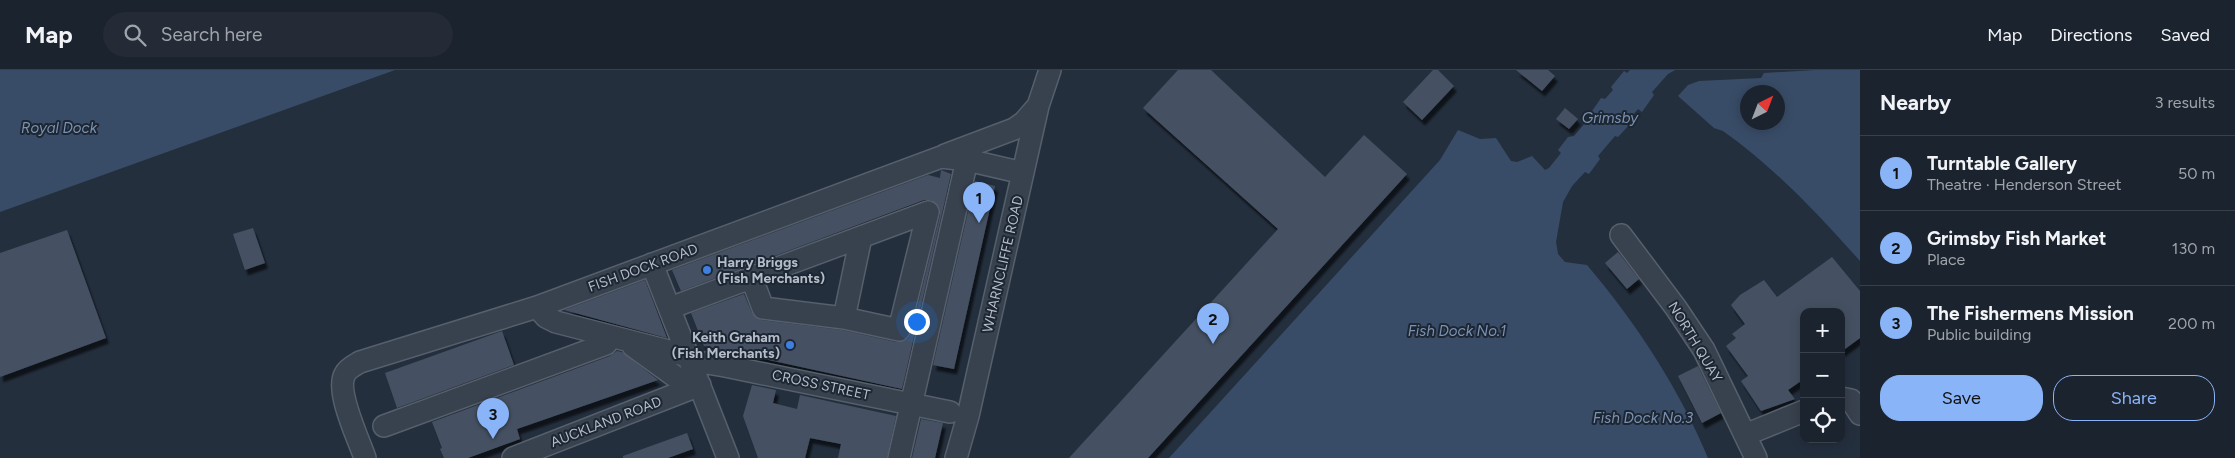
<!DOCTYPE html>
<html lang="en">
<head>
<meta charset="utf-8">
<style>
  :root { --surface:#1b232e; --page:#242b36; --text:#f1f3f6; --muted:#a0a4aa; --line:#39404a; --accent:#8ab4f8 }
  body { margin:0; font-family:Figtree,sans-serif; background:var(--page); color:var(--text) }
  .controls { position:absolute; right:15px; bottom:15px; display:grid; overflow:hidden; border-radius:10px; box-shadow:0 2px 12px #0003 }
  .controls button { width:45px; height:45px; display:grid; place-items:center; padding:0; border:0; border-bottom:1px solid var(--line); background:var(--surface); color:var(--text); font:25px sans-serif }
  .compass { position:absolute; left:1740px; top:15px; width:45px; height:45px; border-radius:50%; background:var(--surface); box-shadow:0 2px 12px #0003; rotate:42deg }
  .you { position:absolute; left:916px; top:251px; width:18px; height:18px; margin:-12px; border:4px solid #fff; border-radius:50%; background:#1a73e8; box-shadow:0 0 0 8px #1a73e833 }
  .badge { display:grid; place-items:center; width:32px; height:32px; border-radius:50%; background:var(--accent); color:#111; font-size:16px; font-weight:700 }
  .pin { position:absolute; translate:-50% -41px; filter:drop-shadow(0 1px 2px #0008) }
  .pin::after { content:''; position:absolute; top:26px; width:18px; height:15px; background:inherit; clip-path:polygon(0 0,100% 0,50% 100%) }
  .list { margin:0; padding:0; list-style:none }
  h2 { display:flex; justify-content:space-between; align-items:center; height:65px; margin:0; padding:0 20px; font-size:21px }
  h2 small { font-size:16px; font-weight:400; color:var(--muted) }
  .list li { display:grid; grid-template-columns:32px 1fr auto; gap:15px; align-items:center; box-sizing:border-box; height:75px; padding:0 20px; border-top:1px solid var(--line) }
  .list b { display:block; font-size:19px; white-space:nowrap }
  .list p { margin:0; font-size:16px; white-space:nowrap; color:var(--muted) }
  .list em { font-size:16px; font-style:normal; color:var(--muted) }
  .actions { display:flex; gap:10px; padding:15px 20px }
  .actions a { flex:1; padding:11px 0; border:1px solid var(--accent); border-radius:20px; text-align:center; font-size:18px; color:var(--accent) }
  .actions .main { background:var(--accent); color:#111 }
  .icon { flex:none; width:28px; height:28px; fill:none; stroke:currentColor; stroke-width:2; stroke-linecap:round; stroke-linejoin:round }
  .map { position:relative; flex:none; width:1860px; height:388px; overflow:hidden }
  header { display:flex; align-items:center; gap:30px; box-sizing:border-box; height:70px; padding:0 25px; background:var(--surface); border-bottom:1px solid var(--line) }
  header strong { font-size:24px }
  nav { display:flex; gap:28px; margin-inline-start:auto; font-size:18px }
  .search { width:350px; height:45px; background:var(--page); display:flex; align-items:center; gap:12px; box-sizing:border-box; padding:0 18px; border-radius:28px; color:var(--muted); font-size:19px }
  main { display:flex }
  aside { flex:1; background:var(--surface) }
  .map>svg:first-child { display:block }
  .water { fill:#394c67; fill-rule:evenodd }
  .building { fill:#455162; filter:url(#shadow) }
  .lines { fill:none; stroke-linecap:round; stroke-linejoin:round }
  .minor-casing { stroke:#565f6c; stroke-width:24 }
  .minor { stroke:#38414e; stroke-width:21 }
  .shop-dot { fill:#3f7fe0; stroke:#1d2633; stroke-width:2 }
  .labels { text-anchor:middle; dominant-baseline:central; stroke-width:4; stroke-linejoin:round; paint-order:stroke }
  .poi-label { font-size:14px; font-weight:bold; fill:#b4bcc9; stroke:#1d2633; text-anchor:start }
  .street-label { font-size:14px; fill:#b4bcc9; stroke:#1d2633 }
  .water-label { font-size:15px; font-style:italic; fill:#7c92b1; stroke:#1d2633 }
</style>
</head>
<body>
<header>
<strong>Map</strong>
<div class="search"><svg class="icon" aria-label="search" viewBox="0 0 24 24"><circle cx="10" cy="10" r="6"/><path d="M15 15l6 6"/></svg>Search here</div>
<nav><a>Map</a><a>Directions</a><a>Saved</a></nav>
</header>
<main>
<div class="map">
<svg width="1860" height="388" viewBox="0 0 1860 388">
  <defs>
    <filter id="shadow"><feDropShadow dx="3" dy="5.5" stdDeviation="1" flood-color="#0009"/></filter>
  </defs>
  <rect width="100%" height="100%" fill="#242f3e"/>
  <!-- water -->
  <path class="water" d="M0 0H395L0 142Z
    M1630 0H1675L1668 4 1652 22 1654 25 1642 42 1638 39 1629 50 1631 53 1618 67 1615 66 1598 86 1600 89 1589 104 1585 102 1572 116 1563 132 1556 172 1558 184 1565 192 1587 195C1636 253 1679 318 1708 388H1169L1440 90 1458 60 1480 69 1496 68 1511 91 1517 92 1532 86 1545 100 1549 98 1561 83 1558 80 1568 67 1574 66 1591 46 1590 44 1601 28 1605 29 1613 20 1611 17 1624 1 1627 3Z
    M1816 0H1860V191C1817 143 1775 98 1723 61L1714 58 1678 26 1688 15 1699 11 1761 8 1764 3ZM1778 22V52H1748V22Z"/>
  <!-- building -->
  <path class="building" d="M1178 0H1211L1325 107 1364 65 1407 104 1148 388H1069L1278 159 1143 38Z
    M1433 0H1438L1454 16 1422 50 1403 32Z
    M1516 0H1548L1555 6 1542 21Z
    M1565 38 1578 49 1569 59 1556 49Z
    M941 100 951 104 902 319 704 276 691 243 744 224 752 243 761 250 842 260 896 272 908 269 911 263 940 145 939 137 931 130H924L681 221 672 200 928 105 940 108Z
    M975 111 995 116 954 299 933 295Z
    M253 158 265 193 245 200 233 164Z
    M67 160 106 268 0 307V183Z
    M1618 182 1639 209 1627 219 1605 193Z
    M1832 187 1860 221V268L1841 282V242H1804V309L1788 320 1795 329 1761 341 1741 311 1748 306 1726 276 1736 268 1732 264 1745 254 1731 235 1740 225 1764 210 1777 227Z
    M645 210 667 268 564 240Z
    M502 261 514 295 397 338 385 303Z
    M617 281 622 282 658 310 517 359 520 369 468 388H444L440 379 442 378 432 352 610 286Z
    M1698 296 1721 343 1702 353 1678 306Z
    M752 315 776 320 773 333 797 339 800 325 896 346 887 388H838L841 374 810 368 805 388H758L743 346Z
    M921 349 943 353 935 388H912Z
    M687 363 693 379 668 388H623V386Z"/>
  <g class="lines">
    <defs>
      <path id="minor" d="M945 85 1014 59 1024 52 1038 36
        M1621 165 1676 238 1704 280 1756 388
        M652 194 728 388
        M752 209 763 238 844 248 899 260 928 142
        M537 237 546 247 556 252 688 286
        M670 238 928 142
        M844 248 861 167
        M633 276 691 318
        M691 294 707 293 725 296 950 342
        M1841 328 1851 330 1860 344
        M384 356 606 274 611 267
        M1745 365 1804 341
        M365 388C359 370 335 321 345 304 348 298 355 295 360 292L537 237 941 87 967 90 1023 103
        M513 388 700 315
        M899 388 967 90
        M956 388 968 346 1038 36 1050 0"/>
    </defs>
    <!-- minor casing -->
    <use href="#minor" class="minor-casing"/>
    <!-- minor -->
    <use href="#minor" class="minor"/>
  </g>
  <!-- markers -->
  <g class="shop-dot">
    <circle cx="707" cy="200" r="5"/>
    <circle cx="790" cy="275" r="5"/>
  </g>
  <g class="labels">
    <!-- poi labels -->
    <g class="poi-label">
      <text x="717" y="192">Harry Briggs<tspan x="717" dy="16">(Fish Merchants)</tspan></text>
      <text x="780" y="267" text-anchor="end">Keith Graham<tspan x="780" dy="16">(Fish Merchants)</tspan></text>
    </g>
    <!-- street labels -->
    <g class="street-label">
      <text transform="translate(1003 194) rotate(-77)">WHARNCLIFFE ROAD</text>
      <text transform="translate(643 198) rotate(-20)">FISH DOCK ROAD</text>
      <text transform="translate(1695 272) rotate(59)">NORTH QUAY</text>
      <text transform="translate(821 315) rotate(12)">CROSS STREET</text>
      <text transform="translate(606 352) rotate(-21)">AUCKLAND ROAD</text>
    </g>
    <!-- water labels -->
    <g class="water-label">
      <text x="1610" y="48">Grimsby</text>
      <text x="59" y="58">Royal Dock</text>
      <text x="1457" y="261">Fish Dock No.1</text>
      <text x="1643" y="348">Fish Dock No.3</text>
    </g>
  </g>
</svg>
<div class="controls">
<button>+</button>
<button>−</button>
<button><svg class="icon" aria-label="locate" viewBox="0 0 24 24"><circle cx="12" cy="12" r="6"/><path d="M12 2v4M12 18v4M2 12h4M18 12h4"/></svg></button>
</div>
<svg class="compass" viewBox="-18 -18 36 36"><path d="M0-13l5 13h-10z" fill="#e53935"/><path d="M0 13l5-13h-10z" fill="#a0a4aa"/></svg>
<div class="you"></div>
<div class="pin badge" style="left:979px;top:153px">1</div>
<div class="pin badge" style="left:1213px;top:274px">2</div>
<div class="pin badge" style="left:493px;top:369px">3</div>
</div>
<aside>
<h2>Nearby<small>3 results</small></h2>
<ul class="list">
<li><span class="badge">1</span><div><b>Turntable Gallery</b><p>Theatre · Henderson Street</p></div><em>50 m</em></li>
<li><span class="badge">2</span><div><b>Grimsby Fish Market</b><p>Place</p></div><em>130 m</em></li>
<li><span class="badge">3</span><div><b>The Fishermens Mission</b><p>Public building</p></div><em>200 m</em></li>
</ul>
<div class="actions"><a class="main">Save</a><a>Share</a></div>
</aside>
</main>
</body>
</html>
